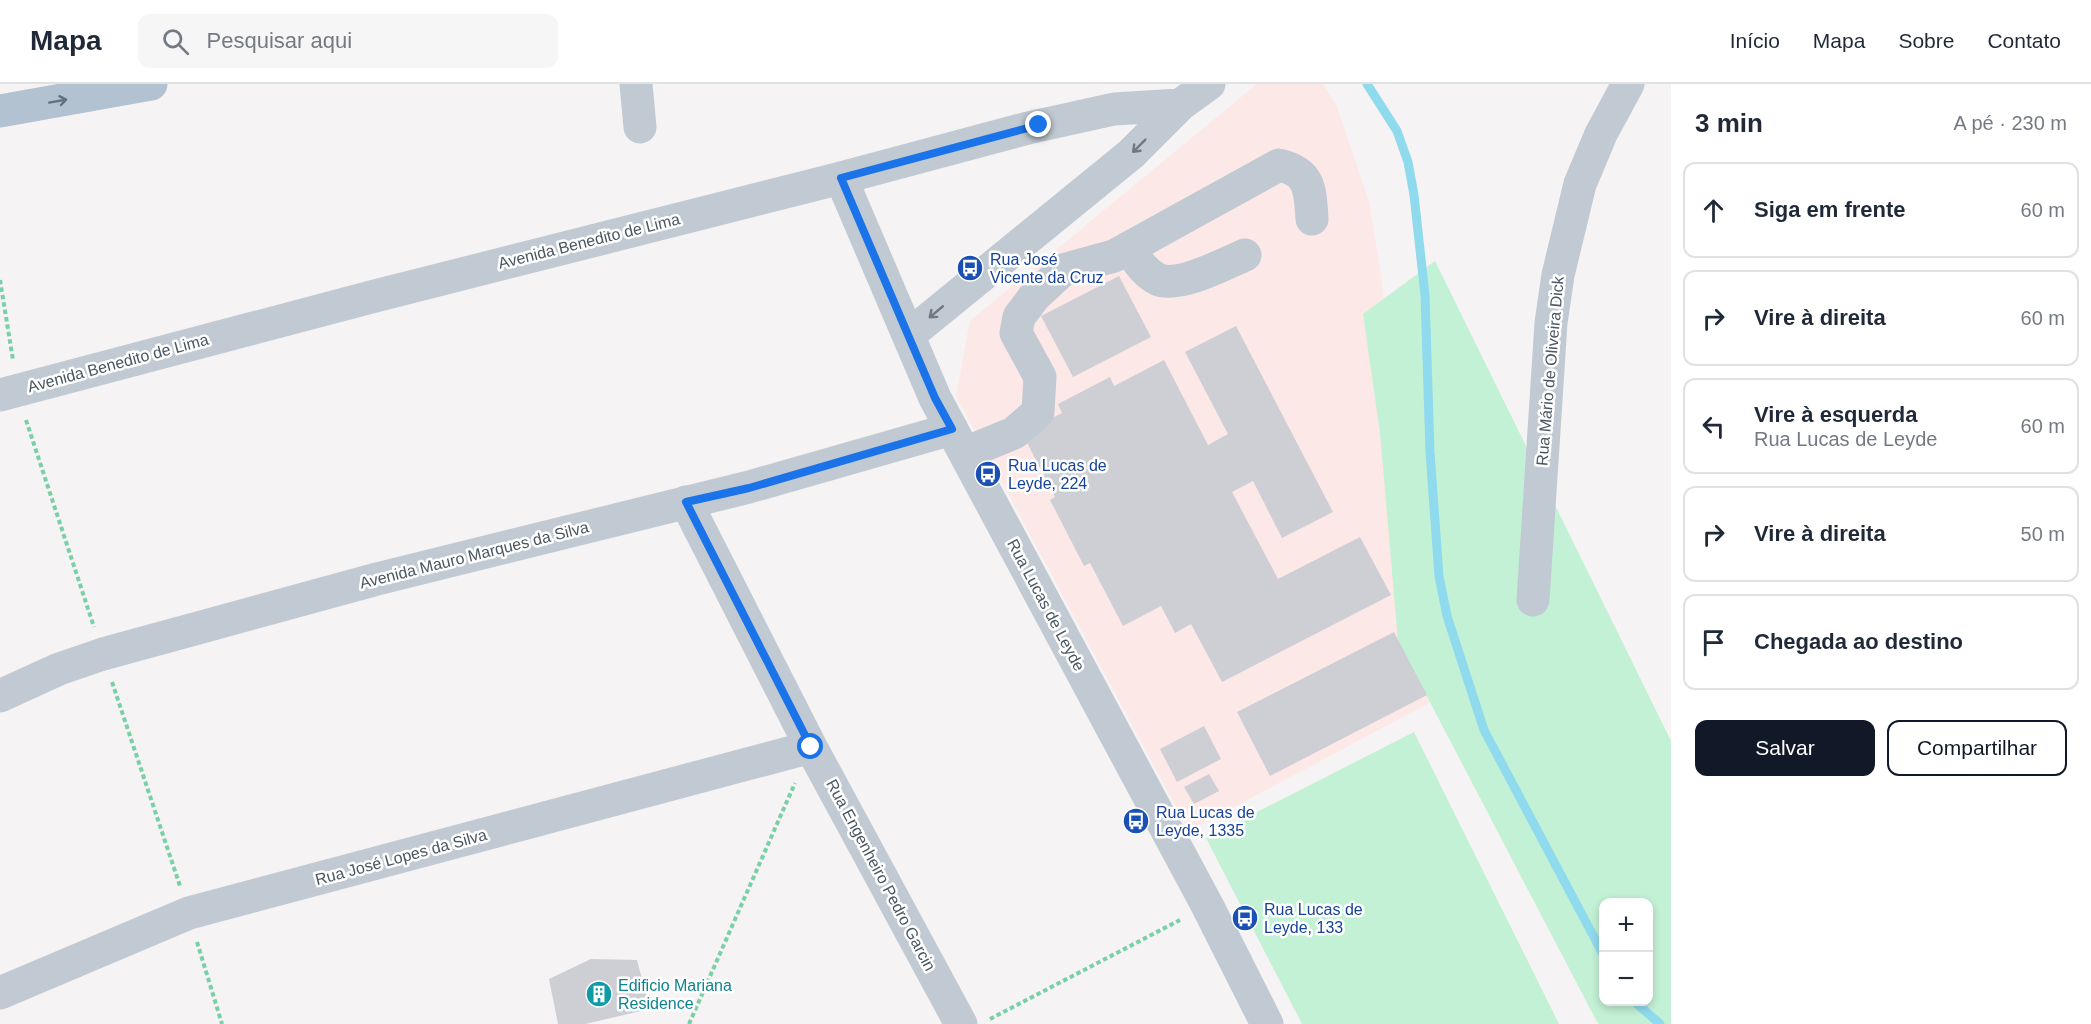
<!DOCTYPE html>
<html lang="pt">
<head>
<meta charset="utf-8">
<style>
  :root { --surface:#fff; --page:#f6f6f7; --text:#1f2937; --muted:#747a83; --line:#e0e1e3; --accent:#111827 }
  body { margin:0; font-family:Helvetica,sans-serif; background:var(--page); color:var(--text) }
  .controls { position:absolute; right:18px; bottom:18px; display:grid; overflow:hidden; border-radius:12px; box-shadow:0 3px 9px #0003 }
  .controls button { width:54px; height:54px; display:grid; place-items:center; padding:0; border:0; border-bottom:2px solid var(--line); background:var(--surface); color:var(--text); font:30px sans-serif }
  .stop { position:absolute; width:18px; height:18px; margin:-14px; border:4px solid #1a73e8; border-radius:50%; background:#fff }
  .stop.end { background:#1a73e8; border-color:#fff; box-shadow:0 2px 6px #0008 }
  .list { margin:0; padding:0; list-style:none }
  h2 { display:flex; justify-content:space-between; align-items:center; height:78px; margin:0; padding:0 24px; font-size:26px }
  h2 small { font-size:20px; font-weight:400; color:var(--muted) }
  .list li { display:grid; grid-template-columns:39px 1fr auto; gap:18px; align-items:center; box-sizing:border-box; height:96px; margin:0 12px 12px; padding:0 12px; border:2px solid var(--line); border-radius:12px }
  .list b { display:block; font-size:22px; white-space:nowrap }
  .list p { margin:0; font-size:20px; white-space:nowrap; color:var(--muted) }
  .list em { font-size:20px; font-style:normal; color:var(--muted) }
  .actions { display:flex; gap:12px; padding:18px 24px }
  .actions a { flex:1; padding:14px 0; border:2px solid var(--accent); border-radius:12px; text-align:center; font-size:21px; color:var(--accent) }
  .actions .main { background:var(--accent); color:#fff }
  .icon { flex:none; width:33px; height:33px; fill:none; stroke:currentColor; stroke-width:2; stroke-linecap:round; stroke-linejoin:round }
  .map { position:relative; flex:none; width:1671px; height:940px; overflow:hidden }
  header { display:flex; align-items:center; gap:36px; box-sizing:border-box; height:84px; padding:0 30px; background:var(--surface); border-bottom:2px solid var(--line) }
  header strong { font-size:28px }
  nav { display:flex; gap:33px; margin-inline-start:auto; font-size:21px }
  .search { width:420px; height:54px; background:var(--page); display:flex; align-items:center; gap:15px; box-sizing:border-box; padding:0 21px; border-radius:12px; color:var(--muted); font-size:22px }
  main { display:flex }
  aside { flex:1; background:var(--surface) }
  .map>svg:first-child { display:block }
  .medical { fill:#fce8e6 }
  .green { fill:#c3f1d5; fill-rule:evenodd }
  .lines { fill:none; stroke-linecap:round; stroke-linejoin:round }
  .stream { stroke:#90daee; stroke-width:9 }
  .building { fill:#cdcfd5 }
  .path { stroke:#7ad0a6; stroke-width:4; stroke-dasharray:4.5 3; stroke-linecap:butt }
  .minor { stroke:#c1cad2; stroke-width:33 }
  .major { stroke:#b3c2d1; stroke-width:33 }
  .oneway { stroke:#64717d }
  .oneway2 { stroke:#6e7983 }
  .route { stroke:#1a73e8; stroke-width:8 }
  .labels { text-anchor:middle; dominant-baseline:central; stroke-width:5; stroke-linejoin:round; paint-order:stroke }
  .street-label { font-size:16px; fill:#4a5661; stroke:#fff }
  .transit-label { font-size:16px; fill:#164399; stroke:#fff; text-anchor:start }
  .culture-label { font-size:16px; fill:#0d838f; stroke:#fff; text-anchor:start }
</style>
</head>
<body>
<header>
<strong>Mapa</strong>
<div class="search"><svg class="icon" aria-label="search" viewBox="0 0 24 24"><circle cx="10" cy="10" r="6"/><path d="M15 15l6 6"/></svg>Pesquisar aqui</div>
<nav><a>Início</a><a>Mapa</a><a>Sobre</a><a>Contato</a></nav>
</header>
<main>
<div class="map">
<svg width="1671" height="940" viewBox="0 0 1671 940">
  <rect width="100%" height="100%" fill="#f5f3f3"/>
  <!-- medical -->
  <path class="medical" d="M1257 0H1323L1337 23 1369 118 1381 191 1429 619 1189 747 956 312 970 237Z"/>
  <!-- green -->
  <path class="green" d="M1435 177 1671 657V940H1599L1596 936 1398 557 1380 349 1363 230ZM1604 818H1648V918H1604Z
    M1414 648 1559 940H1302L1206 754Z"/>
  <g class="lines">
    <!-- stream -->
    <path class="stream" d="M1367 0 1397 47 1408 78 1414 111 1425 211 1430 368 1439 492 1447 532 1484 646 1604 872
      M1635 918 1660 940"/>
  </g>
  <!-- building -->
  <path class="building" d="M1119 192 1151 253 1073 293 1041 232Z
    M1236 242 1333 428 1282 454 1253 397 1232 408 1278 495 1360 453 1391 511 1222 598 1191 540 1175 549 1161 522 1123 542 1090 479 1084 482 1050 416 1055 413 1022 349 1062 329 1058 320 1110 293 1114 302 1164 276 1208 361 1228 350 1185 268Z
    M1394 548 1427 611 1270 692 1237 628Z
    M1204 642 1221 675 1177 698 1160 665Z
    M1209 690 1219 707 1194 720 1184 703Z
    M591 875 637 876 650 925 585 940H558L549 895Z"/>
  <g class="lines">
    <!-- path -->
    <path class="path" d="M0 196 13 276
      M26 336 94 543
      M112 598 180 802
      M197 858 222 940
      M990 935 1180 836
      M689 940 795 699"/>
    <!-- minor -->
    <path class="minor" d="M636 0 640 43
      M841 94 935 314 1207 821 1267 940
      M1128 164C1137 176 1144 188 1157 195 1178 205 1224 180 1245 171
      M909 251 1131 70 1180 21 1209 0
      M0 311 375 212 841 94 1028 44 1114 25 1180 21
      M965 369 1014 349 1038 328 1040 293 1016 249 1019 233 1034 213 1063 186 1114 172 1279 81C1311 88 1310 106 1312 135
      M686 418 811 663 961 940
      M1533 516 1551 239 1558 191 1580 100 1601 50 1628 0
      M0 612 59 585 103 570 377 495 749 403 952 345
      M0 909 189 829 811 663"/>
    <!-- major -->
    <path class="major" d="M0 27 151 0"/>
  </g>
  <!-- one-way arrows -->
  <defs><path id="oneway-shaft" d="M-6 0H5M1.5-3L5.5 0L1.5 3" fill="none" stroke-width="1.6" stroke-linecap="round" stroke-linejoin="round" transform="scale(1.5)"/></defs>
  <use class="oneway" href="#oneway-shaft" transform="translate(58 17) rotate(-10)"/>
  <g class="oneway2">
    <use href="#oneway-shaft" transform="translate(1139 62) rotate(135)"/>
    <use href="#oneway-shaft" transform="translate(936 228) rotate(140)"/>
  </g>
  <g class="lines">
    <!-- route -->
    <path class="route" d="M811 663 686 418 749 404 952 345 935 314 841 94 1039 41"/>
  </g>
  <!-- icons -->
  <defs>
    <symbol id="bus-disc" viewBox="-11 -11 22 22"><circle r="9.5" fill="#1a4fb4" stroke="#fff"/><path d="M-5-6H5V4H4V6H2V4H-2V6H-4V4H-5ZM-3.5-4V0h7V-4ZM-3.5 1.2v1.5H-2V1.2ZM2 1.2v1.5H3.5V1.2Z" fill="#fff"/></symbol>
    <symbol id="building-disc" viewBox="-11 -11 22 22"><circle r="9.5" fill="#0f9aa8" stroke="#fff"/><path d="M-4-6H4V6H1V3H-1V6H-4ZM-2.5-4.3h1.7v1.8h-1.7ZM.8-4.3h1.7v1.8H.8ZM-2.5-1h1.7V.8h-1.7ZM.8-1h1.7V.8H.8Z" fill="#fff"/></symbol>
  </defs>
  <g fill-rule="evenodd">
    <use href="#bus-disc" x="955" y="169" width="30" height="30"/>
    <use href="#bus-disc" x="973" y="375" width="30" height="30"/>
    <use href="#bus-disc" x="1121" y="722" width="30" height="30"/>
    <use href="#bus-disc" x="1230" y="819" width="30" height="30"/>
    <use href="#building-disc" x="584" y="895" width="30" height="30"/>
  </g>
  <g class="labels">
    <!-- street labels -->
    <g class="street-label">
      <text transform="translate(589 157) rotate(-14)">Avenida Benedito de Lima</text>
      <text transform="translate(118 279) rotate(-15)">Avenida Benedito de Lima</text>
      <text transform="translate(1550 287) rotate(-85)">Rua Mário de Oliveira Dick</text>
      <text transform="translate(474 471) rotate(-14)">Avenida Mauro Marques da Silva</text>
      <text transform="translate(1046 521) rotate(62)">Rua Lucas de Leyde</text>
      <text transform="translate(401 773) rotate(-15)">Rua José Lopes da Silva</text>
      <text transform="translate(881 791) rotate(62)">Rua Engenheiro Pedro Garcin</text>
    </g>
    <!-- transit labels -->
    <g class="transit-label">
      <text x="990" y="175">Rua José<tspan x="990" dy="18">Vicente da Cruz</tspan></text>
      <text x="1008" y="381">Rua Lucas de<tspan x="1008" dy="18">Leyde, 224</tspan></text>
      <text x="1156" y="728">Rua Lucas de<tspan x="1156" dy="18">Leyde, 1335</tspan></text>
      <text x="1264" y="825">Rua Lucas de<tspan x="1264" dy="18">Leyde, 133</tspan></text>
    </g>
    <!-- culture labels -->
    <g class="culture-label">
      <text x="618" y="901">Edificio Mariana<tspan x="618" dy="18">Residence</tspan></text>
    </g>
  </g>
</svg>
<div class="controls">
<button>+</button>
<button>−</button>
</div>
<div class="stop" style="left:811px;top:663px"></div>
<div class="stop end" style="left:1039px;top:41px"></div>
</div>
<aside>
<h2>3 min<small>A pé · 230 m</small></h2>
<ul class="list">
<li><svg class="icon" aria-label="ahead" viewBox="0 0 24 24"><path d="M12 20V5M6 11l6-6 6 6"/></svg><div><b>Siga em frente</b></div><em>60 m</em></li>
<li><svg class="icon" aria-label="right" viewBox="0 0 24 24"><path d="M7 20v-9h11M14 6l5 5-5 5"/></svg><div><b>Vire à direita</b></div><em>60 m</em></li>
<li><svg class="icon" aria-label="left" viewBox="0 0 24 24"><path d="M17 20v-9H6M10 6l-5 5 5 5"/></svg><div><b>Vire à esquerda</b><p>Rua Lucas de Leyde</p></div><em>60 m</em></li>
<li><svg class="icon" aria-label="right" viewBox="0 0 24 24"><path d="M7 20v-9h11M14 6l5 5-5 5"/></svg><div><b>Vire à direita</b></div><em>50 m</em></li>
<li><svg class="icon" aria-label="arrive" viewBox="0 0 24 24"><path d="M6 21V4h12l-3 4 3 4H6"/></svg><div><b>Chegada ao destino</b></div></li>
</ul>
<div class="actions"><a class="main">Salvar</a><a>Compartilhar</a></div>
</aside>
</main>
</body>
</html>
